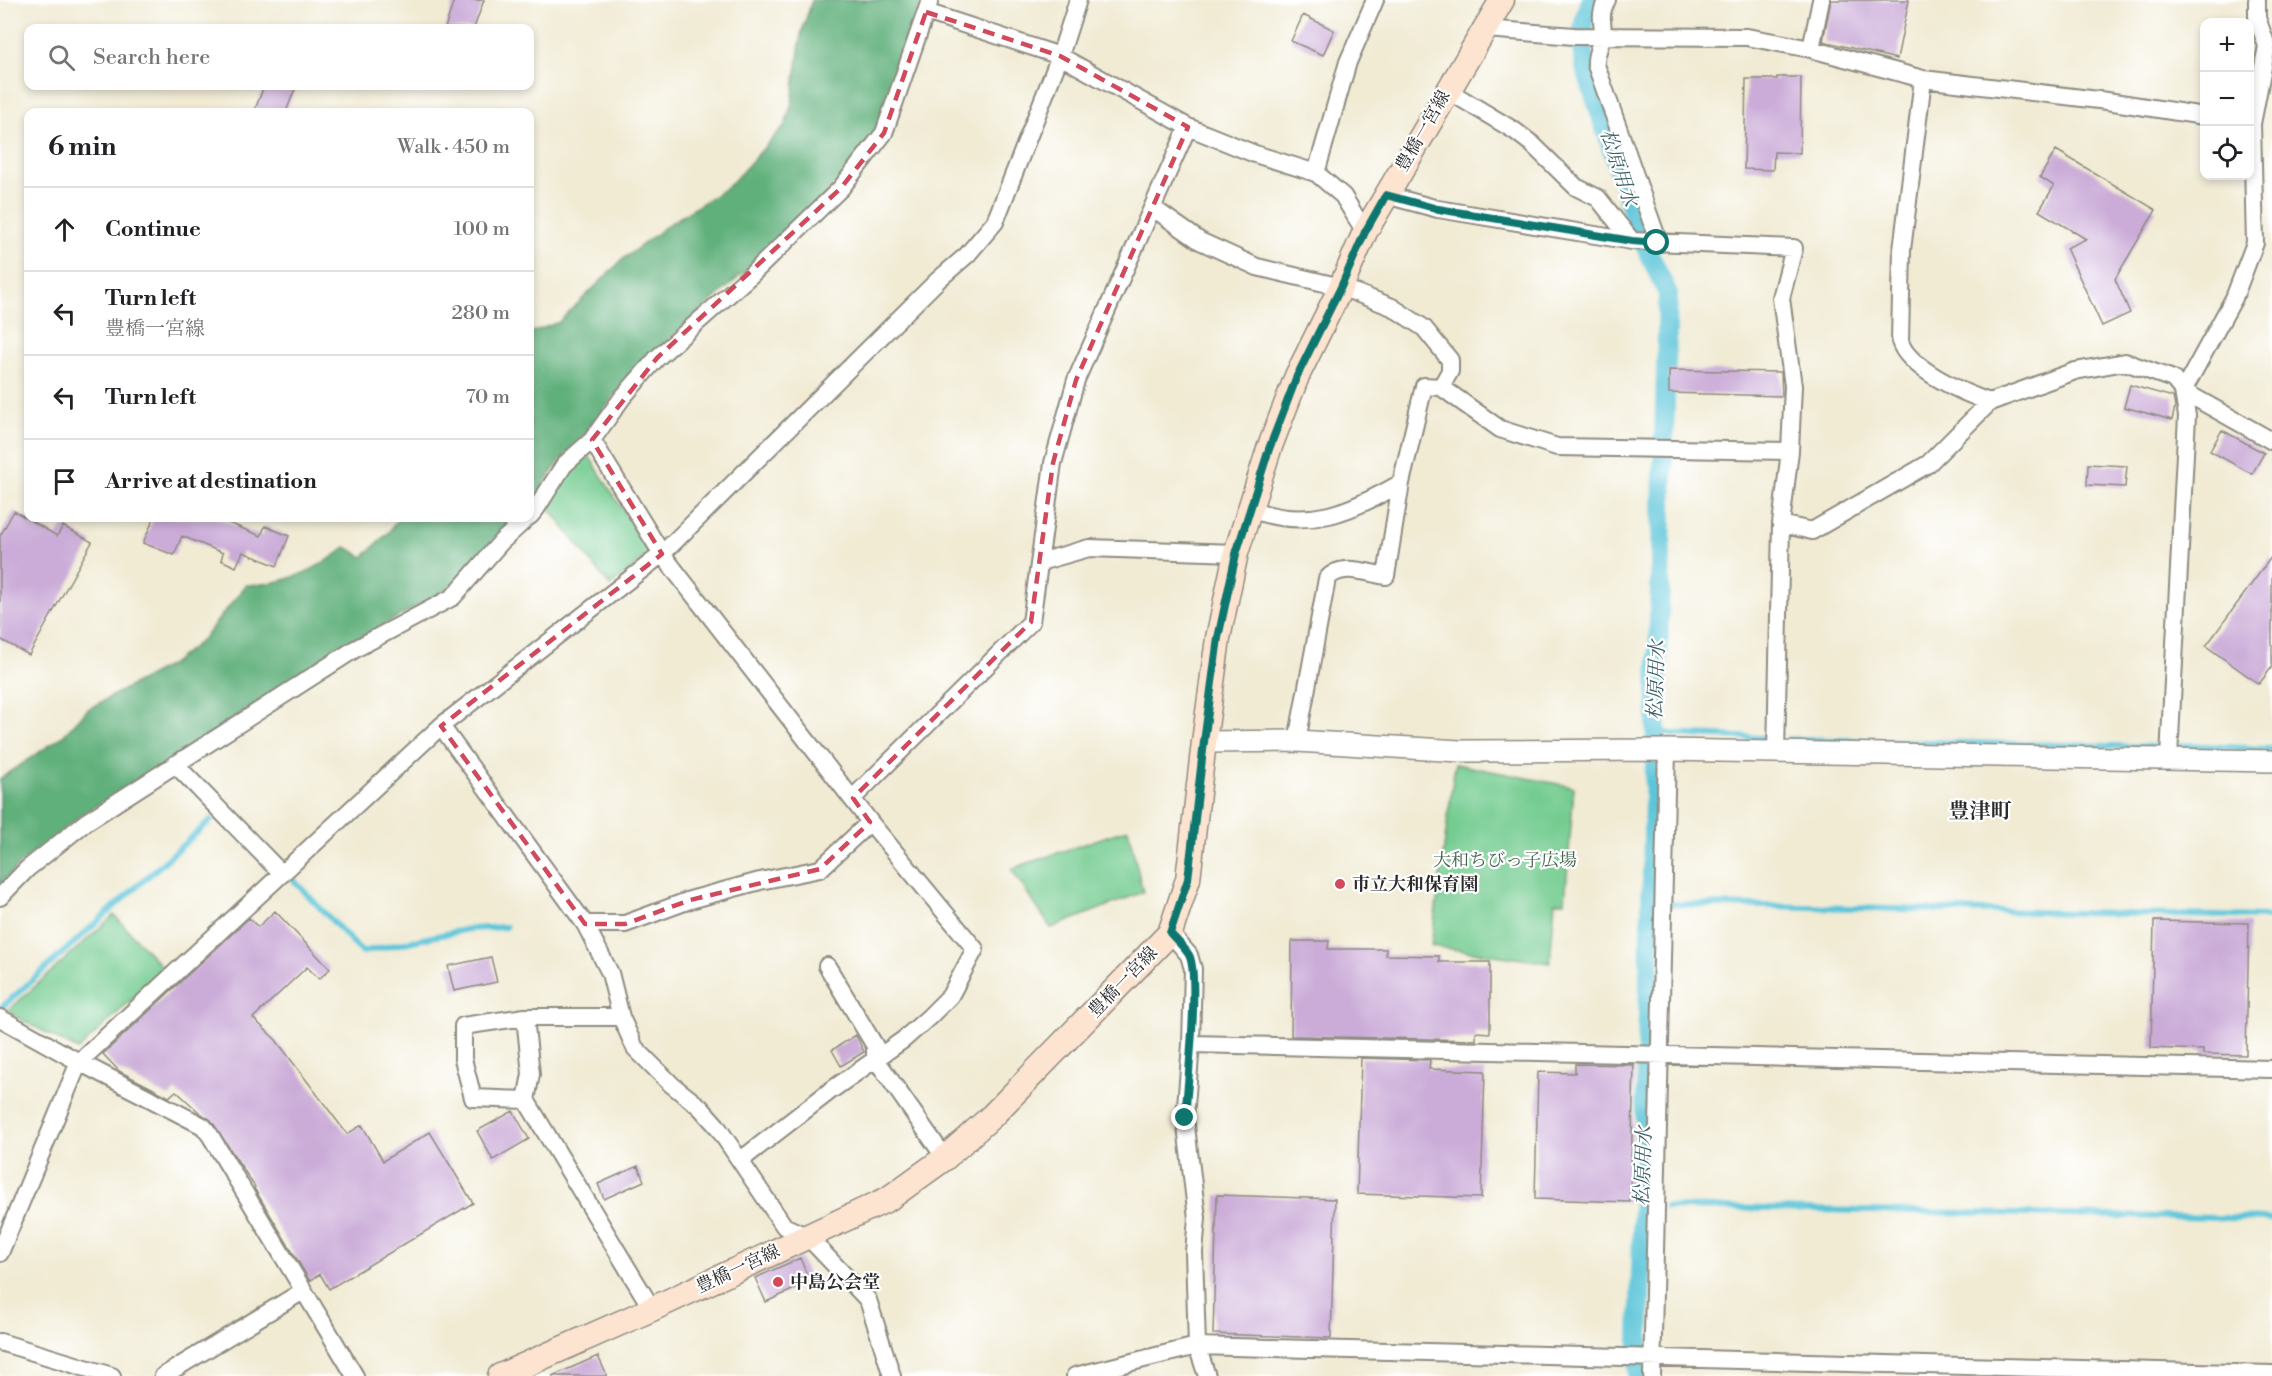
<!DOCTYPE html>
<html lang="en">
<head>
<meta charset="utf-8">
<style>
  :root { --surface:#fff; --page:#f2f2f2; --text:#202124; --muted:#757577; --line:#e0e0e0 }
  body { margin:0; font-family:"Libre Bodoni","Noto Serif JP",serif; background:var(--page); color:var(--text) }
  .controls { position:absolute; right:18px; top:18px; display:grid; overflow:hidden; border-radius:12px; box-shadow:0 3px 9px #0003 }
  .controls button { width:54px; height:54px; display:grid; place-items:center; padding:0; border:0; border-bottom:2px solid var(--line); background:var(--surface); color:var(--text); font:30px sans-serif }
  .stop { position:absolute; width:18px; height:18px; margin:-14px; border:4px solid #0f766e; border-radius:50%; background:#fff }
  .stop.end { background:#0f766e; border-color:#fff; box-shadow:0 2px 6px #0008 }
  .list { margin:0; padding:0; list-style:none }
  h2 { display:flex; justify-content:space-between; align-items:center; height:78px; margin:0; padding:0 24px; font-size:26px }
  h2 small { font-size:20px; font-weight:400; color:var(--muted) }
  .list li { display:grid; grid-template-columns:39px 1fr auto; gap:18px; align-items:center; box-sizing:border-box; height:84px; padding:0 24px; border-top:2px solid var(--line) }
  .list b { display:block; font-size:22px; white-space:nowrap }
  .list p { margin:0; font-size:20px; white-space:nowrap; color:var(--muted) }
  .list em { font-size:20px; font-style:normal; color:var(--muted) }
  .icon { flex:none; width:33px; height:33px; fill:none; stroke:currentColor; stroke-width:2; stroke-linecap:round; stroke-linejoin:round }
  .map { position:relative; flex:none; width:2272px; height:1376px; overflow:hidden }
  .search { position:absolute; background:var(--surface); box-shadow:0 3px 9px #0003; left:24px; top:24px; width:510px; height:66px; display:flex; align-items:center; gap:15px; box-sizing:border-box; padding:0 21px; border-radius:12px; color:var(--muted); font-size:22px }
  .panel { position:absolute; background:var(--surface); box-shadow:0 3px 9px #0003; left:24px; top:108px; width:510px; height:414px; border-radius:12px }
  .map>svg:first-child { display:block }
  .green { fill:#75cc91; stroke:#507c5e; stroke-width:1.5 }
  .forest { fill:#60b07b; stroke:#466e53; stroke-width:1.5 }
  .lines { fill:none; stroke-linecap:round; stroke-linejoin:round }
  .stream { stroke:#5cc5d9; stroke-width:6 }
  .canal { stroke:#5cc5d9; stroke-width:20 }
  .building { fill:#cbacd8 }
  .minor-casing { stroke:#8e8b80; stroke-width:20 }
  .tertiary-casing { stroke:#8e8b80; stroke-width:24 }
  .secondary-casing { stroke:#8e8b80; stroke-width:27 }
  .minor { stroke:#fff; stroke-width:16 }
  .tertiary { stroke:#fff; stroke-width:21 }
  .secondary { stroke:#fde4d0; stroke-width:24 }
  .route { stroke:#0f766e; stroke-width:8 }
  .marked { fill:none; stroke:#d1495b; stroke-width:4.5; stroke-dasharray:12 8; stroke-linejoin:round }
  .poi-dot { fill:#d1495b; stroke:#fff; stroke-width:2 }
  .labels { text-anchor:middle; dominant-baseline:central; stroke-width:4.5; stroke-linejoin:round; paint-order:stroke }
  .street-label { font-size:18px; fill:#2b2b2b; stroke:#fff }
  .park-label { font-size:18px; fill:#45634f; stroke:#fff }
  .poi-label { font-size:18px; font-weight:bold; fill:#2b2b2b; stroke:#fff; text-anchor:start }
  .water-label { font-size:20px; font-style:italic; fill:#3c6168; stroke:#fff }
  .quarter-label { font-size:21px; font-weight:bold; fill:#2b2b2b; stroke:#fff }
</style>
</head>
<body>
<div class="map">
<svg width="2272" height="1376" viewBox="0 0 2272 1376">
  <rect width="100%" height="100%" fill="#fff"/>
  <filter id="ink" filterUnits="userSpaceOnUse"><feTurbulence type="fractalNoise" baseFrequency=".0167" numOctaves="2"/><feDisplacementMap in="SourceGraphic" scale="12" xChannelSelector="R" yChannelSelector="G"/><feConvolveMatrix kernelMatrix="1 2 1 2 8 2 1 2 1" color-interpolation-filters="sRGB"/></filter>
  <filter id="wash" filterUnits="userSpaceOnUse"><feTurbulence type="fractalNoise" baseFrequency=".008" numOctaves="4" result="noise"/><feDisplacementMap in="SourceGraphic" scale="24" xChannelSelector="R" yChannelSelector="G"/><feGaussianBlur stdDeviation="1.35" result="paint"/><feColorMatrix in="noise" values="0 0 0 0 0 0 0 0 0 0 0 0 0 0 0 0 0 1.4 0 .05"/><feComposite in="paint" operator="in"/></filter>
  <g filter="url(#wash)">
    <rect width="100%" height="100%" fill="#f1ebd4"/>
    <!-- green -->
    <path class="green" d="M589 456 650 553 610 586 549 508C561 482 562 470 589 456Z
      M1455 764 1574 787 1565 902H1555L1550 963 1431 946Z
      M1128 829 1143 892 1051 928 1011 869Z
      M114 915 164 969 78 1050 11 1014 9 1010Z"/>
    <!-- forest -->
    <path class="forest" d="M812 0H921L882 123 837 183 749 268 652 354 616 393 590 429 559 462 530 504V333L559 322 622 260 669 224 728 187 785 125 792 103 801 35Z
      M399 518H515L497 535 458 580 436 596 352 642 174 758 83 814 20 864 0 885V779L63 736 88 709 173 663 202 640 246 585C283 585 318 570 346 547L363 557 388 533Z"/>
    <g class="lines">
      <!-- stream -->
      <path class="stream" d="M1655 728 1671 734 1764 738
        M1789 739 2158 747
        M2181 745 2272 749
        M285 871 362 952 469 929 506 927
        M1672 904 2272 917
        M0 1009 211 820
        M1666 1207 2272 1219"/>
      <!-- canal -->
      <path class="canal" d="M1592 0C1581 18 1581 46 1585 67L1639 232 1668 294 1638 1376"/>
    </g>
    <g id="blocks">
      <!-- building -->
      <path class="building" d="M454 0H484L474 28H445Z
        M1831 0H1909L1897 59 1823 41Z
        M1303 15 1334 30 1323 55 1291 41Z
        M1777 77H1801L1800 153 1774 152 1773 170 1744 169 1746 79H1777Z
        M264 86H296L286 112H254Z
        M2056 150 2156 210 2115 279 2130 313 2102 326 2066 248 2086 239 2039 211 2054 186 2040 177Z
        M1669 370 1781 372 1782 396 1669 393Z
        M2130 385 2173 397 2175 407 2172 420 2124 407Z
        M2222 430 2264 453 2252 474 2210 451Z
        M2088 464 2127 466 2125 487 2087 485Z
        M14 511 57 536 63 526 92 542 29 655 0 639V536Z
        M154 518H216L261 536 265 526 289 536 277 566 243 552 236 567 221 560 223 553 182 536 174 555 143 543Z
        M2272 556V667L2259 684 2206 646Z
        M275 911 330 969 319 979 307 967 253 1018 276 1040 347 1134 362 1125 383 1161 430 1132 473 1203 329 1289 320 1274 310 1281 254 1188 255 1187 211 1120 199 1112 176 1091 169 1097 119 1071 103 1054 249 918 258 927Z
        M2154 921 2249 923 2246 1055 2203 1054V1050L2151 1048Z
        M1292 941H1329L1328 949H1386V955L1439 956V962H1490V1033L1476 1032V1040L1291 1036Z
        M491 957 497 982 454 991 448 966Z
        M856 1035 864 1052 841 1066 832 1050Z
        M1361 1058 1430 1060 1429 1069 1485 1071 1481 1198 1357 1194Z
        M1575 1064 1634 1065 1630 1202 1535 1199 1538 1072 1575 1073Z
        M513 1111 529 1139 493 1160 477 1131Z
        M638 1166 644 1181 604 1199 598 1184Z
        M1217 1195 1335 1199 1331 1338 1213 1334Z
        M800 1258 810 1282 766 1302 755 1278Z
        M598 1356 607 1376H552Z"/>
    </g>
  </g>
  <g filter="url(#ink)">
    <use href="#blocks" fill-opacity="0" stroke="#8e8b80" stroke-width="1.5"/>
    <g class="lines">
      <defs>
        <path id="minor" d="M1607 0C1597 18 1605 21 1602 37 1600 48 1595 54 1596 65L1659 243
          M926 12 1060 56 1188 127 1255 154 1316 173 1343 196 1365 232
          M1486 29 1574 36 1747 37 1811 49 1923 79 2107 101 2204 116
          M1811 49 1821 0
          M1923 79 1902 250 1900 341C1907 368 1965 394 1990 402
          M1447 90 1515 131 1532 144 1576 187 1598 198 1632 241
          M1316 173 1348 62 1375 0
          M1386 195 1438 209 1632 241 1794 248 1781 298 1793 386 1790 451 1781 524 1776 753
          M1153 208 1200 241 1257 267 1341 287 1392 307 1424 328 1450 360V371L1441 387 1500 429 1557 447 1790 451
          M592 440 662 554 870 822 975 949 950 996 929 1017 903 1040 830 1091 741 1160
          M1250 509C1308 531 1351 512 1401 483
          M530 516 536 509 564 465 592 440 622 398 657 358 752 274 841 188 884 133 930 0
          M1781 524 1812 531 1928 464 1990 402 2075 371 2125 362 2173 379 2183 391 2272 441
          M1040 562 1089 548 1236 553
          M441 726 585 924 610 973 621 1017 635 1048 672 1085 700 1107 716 1125 784 1226 808 1237 868 1300 892 1376
          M1297 741 1327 579C1341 562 1367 573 1386 576L1401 483 1424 386 1441 387
          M2169 757 2187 416 2183 391 2234 298 2255 243 2252 124 2267 46 2257 18V0
          M175 764 282 874
          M853 798 1031 622 1053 463 1076 380 1188 127
          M0 897 27 869 86 822 355 649 453 597 501 542 527 518
          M585 924H625L690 900 760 881 820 869 870 822
          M1170 933 1189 955 1193 969 1191 1044 1185 1118 1197 1218 1194 1252 1197 1346 1207 1376
          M827 966 875 1046V1058L945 1158
          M525 1017 531 1074 526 1100 652 1309
          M0 1018 79 1062 203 1126 210 1135 355 1376
          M1191 1044 2272 1069
          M526 1100 473 1098 463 1059V1026L525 1017H621
          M0 1253 79 1062 441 726 662 554 938 280 967 255 995 222 1060 56 1078 0
          M0 1342 112 1376
          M163 1376 303 1291
          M1075 1376 1197 1346 2272 1374
          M1652 1376 1667 750"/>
        <path id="tertiary" d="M1204 742 1297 741 1460 751 1667 750 2272 761"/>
        <path id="secondary" d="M500 1376 652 1309 888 1199 945 1158 992 1116 1170 933 1188 879 1204 742 1218 638 1236 553 1269 449 1297 376 1341 287 1365 232 1502 0"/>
      </defs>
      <!-- minor casing -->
      <use href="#minor" class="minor-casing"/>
      <!-- tertiary casing -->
      <use href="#tertiary" class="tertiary-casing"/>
      <!-- secondary casing -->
      <use href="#secondary" class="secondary-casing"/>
      <!-- minor -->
      <use href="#minor" class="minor"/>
      <!-- tertiary -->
      <use href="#tertiary" class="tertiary"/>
      <!-- secondary -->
      <use href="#secondary" class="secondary"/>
    </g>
  </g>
  <g class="lines" filter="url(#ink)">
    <!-- route -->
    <path class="route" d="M1185 1118C1187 1090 1200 975 1189 955 1184 947 1176 940 1170 933L1188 879 1204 742 1218 638 1236 554 1269 449 1297 376 1341 287 1365 232 1386 195 1438 209 1632 241 1657 243"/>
  </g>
  <!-- marked area -->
  <path class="marked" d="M926 12 1060 56 1188 127 1076 380 1053 463 1031 622 853 798 870 822 820 869 690 900 625 924H585L441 726 662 554 592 440 657 358 841 188 884 133Z"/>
  <!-- markers -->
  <g class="poi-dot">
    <circle cx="1340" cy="884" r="6"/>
    <circle cx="778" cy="1282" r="6"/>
  </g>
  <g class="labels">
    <!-- street labels -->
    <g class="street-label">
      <text transform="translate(1423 131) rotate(-60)">豊橋一宮線</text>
      <text transform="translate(1123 982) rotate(-46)">豊橋一宮線</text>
      <text transform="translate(738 1269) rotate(-25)">豊橋一宮線</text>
    </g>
    <!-- park labels -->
    <g class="park-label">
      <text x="1505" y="860">大和ちびっ子広場</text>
    </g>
    <!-- poi labels -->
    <g class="poi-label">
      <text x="1352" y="884">市立大和保育園</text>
      <text x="790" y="1282">中島公会堂</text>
    </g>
    <!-- water labels -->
    <g class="water-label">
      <text transform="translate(1618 168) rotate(72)">松原用水</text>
      <text transform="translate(1657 680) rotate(-88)">松原用水</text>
      <text transform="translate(1644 1166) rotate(-88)">松原用水</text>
    </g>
    <!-- quarter labels -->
    <g class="quarter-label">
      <text x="1980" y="812">豊津町</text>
    </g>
  </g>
</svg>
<div class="controls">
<button>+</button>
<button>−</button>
<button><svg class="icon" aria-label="locate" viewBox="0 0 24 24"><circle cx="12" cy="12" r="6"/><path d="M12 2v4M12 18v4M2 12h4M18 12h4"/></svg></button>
</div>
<div class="stop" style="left:1657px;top:243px"></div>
<div class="stop end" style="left:1185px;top:1118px"></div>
<div class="search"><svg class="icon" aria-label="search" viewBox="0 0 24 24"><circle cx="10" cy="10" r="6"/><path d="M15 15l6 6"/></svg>Search here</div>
<section class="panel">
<h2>6 min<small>Walk · 450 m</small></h2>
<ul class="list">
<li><svg class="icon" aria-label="ahead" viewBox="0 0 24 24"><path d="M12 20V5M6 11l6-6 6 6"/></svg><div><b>Continue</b></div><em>100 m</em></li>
<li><svg class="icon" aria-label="left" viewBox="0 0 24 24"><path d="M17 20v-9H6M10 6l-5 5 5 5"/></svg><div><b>Turn left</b><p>豊橋一宮線</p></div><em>280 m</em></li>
<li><svg class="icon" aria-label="left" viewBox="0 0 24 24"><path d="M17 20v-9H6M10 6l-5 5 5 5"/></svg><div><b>Turn left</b></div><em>70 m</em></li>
<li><svg class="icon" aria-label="arrive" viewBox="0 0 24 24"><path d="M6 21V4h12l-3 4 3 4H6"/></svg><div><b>Arrive at destination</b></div></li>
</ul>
</section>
</div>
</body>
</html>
